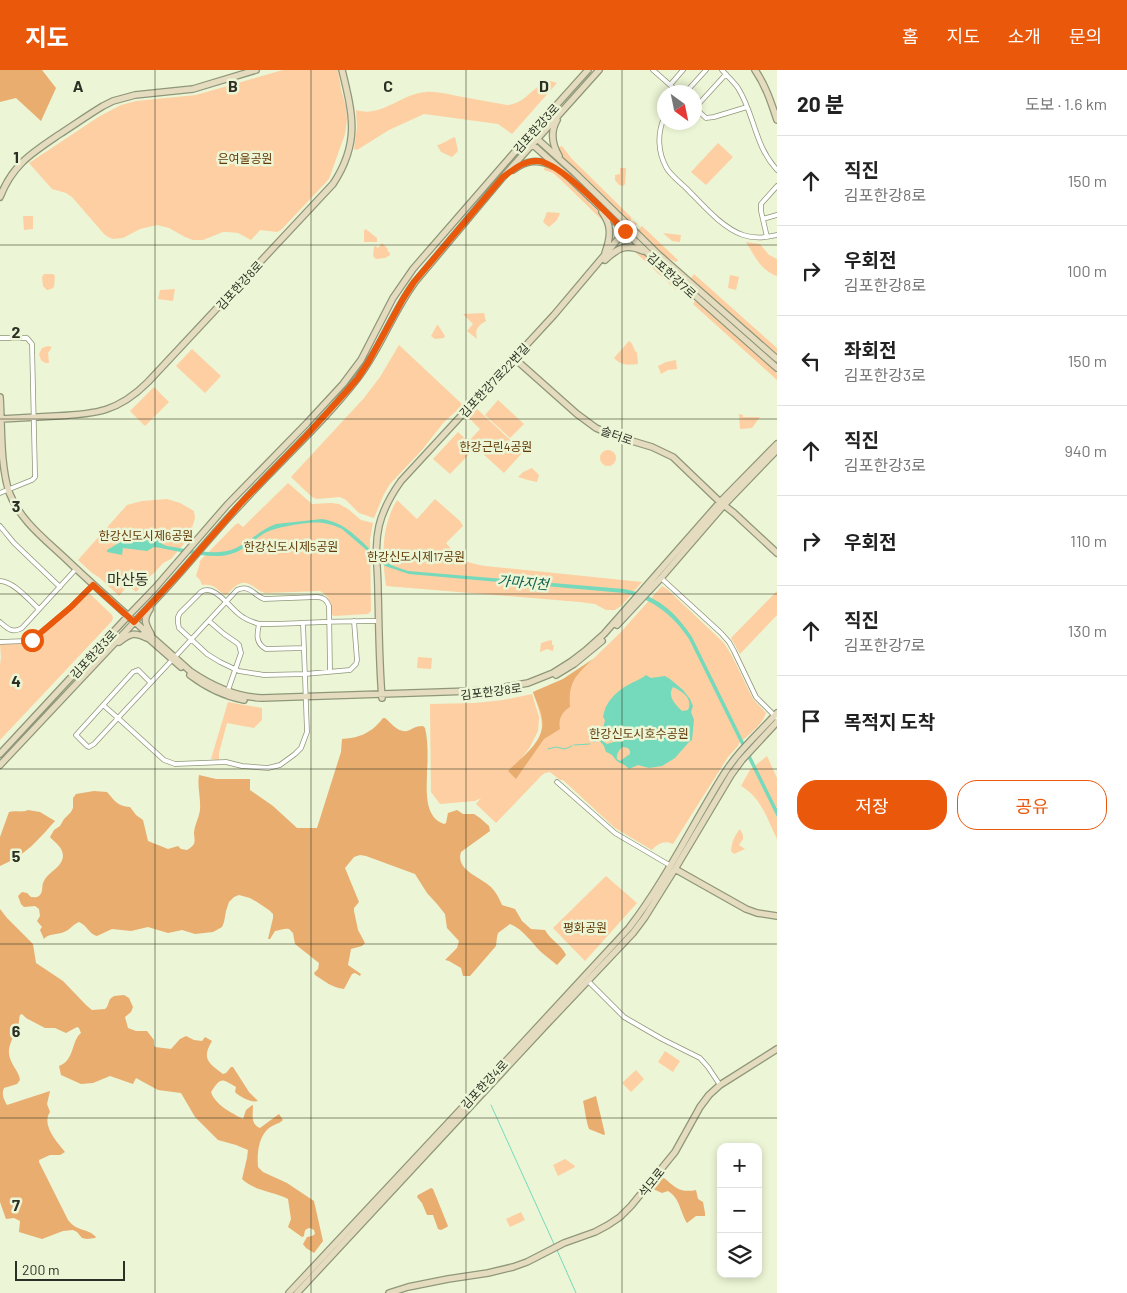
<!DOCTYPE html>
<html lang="ko">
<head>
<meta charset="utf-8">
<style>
  :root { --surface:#fff; --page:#f6f6f6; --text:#222; --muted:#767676; --line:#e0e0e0; --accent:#ea580c }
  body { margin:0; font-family:Barlow,"Noto Sans KR",sans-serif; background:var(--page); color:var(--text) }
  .controls { position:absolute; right:15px; bottom:15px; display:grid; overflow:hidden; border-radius:10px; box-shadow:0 2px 8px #0003 }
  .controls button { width:45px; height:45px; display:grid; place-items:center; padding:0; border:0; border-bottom:1px solid var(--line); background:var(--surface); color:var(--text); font:25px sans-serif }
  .compass { position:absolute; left:657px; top:15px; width:45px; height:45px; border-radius:50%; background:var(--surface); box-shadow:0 2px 8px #0003; rotate:147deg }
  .scale { position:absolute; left:15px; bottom:12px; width:110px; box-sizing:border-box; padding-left:5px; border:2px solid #2c2f23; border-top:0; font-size:14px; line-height:18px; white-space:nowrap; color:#2c2f23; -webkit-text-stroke:4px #ecf5d5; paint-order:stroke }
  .stop { position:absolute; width:15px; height:15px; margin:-11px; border:4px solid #ea580c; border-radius:50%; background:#fff }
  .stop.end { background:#ea580c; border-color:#fff; box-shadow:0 1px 5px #0008 }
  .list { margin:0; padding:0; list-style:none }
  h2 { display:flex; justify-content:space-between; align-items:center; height:65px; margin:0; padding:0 20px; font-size:21px }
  h2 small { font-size:16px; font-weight:400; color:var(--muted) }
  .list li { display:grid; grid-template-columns:32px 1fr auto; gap:15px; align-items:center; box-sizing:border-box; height:90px; padding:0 20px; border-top:1px solid var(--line) }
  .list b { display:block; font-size:19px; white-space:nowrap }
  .list p { margin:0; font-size:16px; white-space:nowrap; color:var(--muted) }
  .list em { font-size:16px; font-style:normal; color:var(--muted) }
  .actions { display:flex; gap:10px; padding:15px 20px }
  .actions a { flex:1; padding:11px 0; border:1px solid var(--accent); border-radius:20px; text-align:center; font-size:18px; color:var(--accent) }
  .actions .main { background:var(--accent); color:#fff }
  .icon { flex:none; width:28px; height:28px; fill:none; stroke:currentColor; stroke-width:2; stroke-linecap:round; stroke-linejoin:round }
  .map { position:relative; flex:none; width:777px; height:1223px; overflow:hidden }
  header { display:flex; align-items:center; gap:30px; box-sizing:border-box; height:70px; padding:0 25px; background:var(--accent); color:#fff }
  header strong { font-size:24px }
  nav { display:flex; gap:28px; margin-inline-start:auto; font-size:18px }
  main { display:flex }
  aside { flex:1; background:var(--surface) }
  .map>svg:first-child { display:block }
  .green { fill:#fdcfa2 }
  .forest { fill:#e8ad6f }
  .water { fill:#75dabc; fill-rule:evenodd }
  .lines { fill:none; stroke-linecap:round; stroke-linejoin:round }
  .stream { stroke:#75dabc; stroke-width:1 }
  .street-casing { stroke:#8f977a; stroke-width:5.5 }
  .secondary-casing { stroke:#8f977a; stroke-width:8 }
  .street { stroke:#fff; stroke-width:4 }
  .secondary { stroke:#e5dcbf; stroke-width:5.5 }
  .route { stroke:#ea580c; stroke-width:6 }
  .grid { fill:none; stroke:#2c2f23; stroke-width:1; stroke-opacity:0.55 }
  .labels { text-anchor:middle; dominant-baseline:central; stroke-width:5; stroke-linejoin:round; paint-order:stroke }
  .street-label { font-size:12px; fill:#2c2f23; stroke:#ecf5d5 }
  .park-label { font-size:12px; fill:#613a08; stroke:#ecf5d5 }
  .water-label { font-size:14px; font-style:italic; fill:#11634f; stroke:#ecf5d5 }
  .quarter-label { font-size:15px; fill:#2c2f23; stroke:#ecf5d5 }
  .grid-label { font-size:16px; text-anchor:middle; font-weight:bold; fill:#2c2f23; stroke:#ecf5d5; stroke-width:5; stroke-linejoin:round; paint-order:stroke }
</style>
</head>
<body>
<header>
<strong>지도</strong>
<nav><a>홈</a><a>지도</a><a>소개</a><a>문의</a></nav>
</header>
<main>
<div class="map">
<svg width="777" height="1223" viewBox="0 0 777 1223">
  <rect width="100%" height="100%" fill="#ecf5d5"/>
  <!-- green -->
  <path class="green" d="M283 0H338L341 19 346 37 347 50 345 64 329 109 281 160 277 162 260 160 251 170 238 163 228 162H223L203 170H193L185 167 169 158 157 155 140 159 123 168 113 169 108 167 104 164 72 127 66 123 52 119 29 93 100 46 121 35 136 31 196 25Z
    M550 11 557 13 512 64 498 54 424 44 389 60 357 80 354 79 357 57 356 40C382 48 400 24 426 22 436 21 447 24 457 26 474 29 490 32 507 35 526 34 533 15 550 11Z
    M455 67 458 81 452 87 441 82 437 75C444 74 448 69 455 67Z
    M718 73 733 87 706 115 691 102Z
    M562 76 571 88 631 147V151L637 153 635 158 565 91 557 78Z
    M545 95 554 98 558 101 585 126 590 134 602 145 605 153 560 109 553 103 544 100Z
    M620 98H626L625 114 623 116 619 115 615 110V105L620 104Z
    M547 142 560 143 557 150 549 157 543 152Z
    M23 146H33V159L24 160Z
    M642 156 678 190 676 192 666 187 638 160Z
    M365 159 367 160 377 168V172H364V161Z
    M663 163 681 165 680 172 672 171Z
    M746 172 760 174 769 185 777 189V206C761 201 754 185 746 172Z
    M382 173 388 179 387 180 390 183V185L385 188 376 189 373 186 374 177 375 176 378 178Z
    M634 181 643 183 679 215 675 219Z
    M44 204H53L55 206 54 217 51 219 47 220 43 216 42 207Z
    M694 204 777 278V284L694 212 691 208Z
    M730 205 739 207 736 220 728 218Z
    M687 213 777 292V295L687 215Z
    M175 219 173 231 158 229 160 220Z
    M695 231 703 236 774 299 777 304V310L693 234Z
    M484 243 486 251C477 256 475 260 477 269L467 261 473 254 463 244Z
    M437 255H438L445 266 444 268 435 269 431 266Z
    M629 271C634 274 633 279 637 283L638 294C627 295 622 296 614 288Z
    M399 275 463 335 444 352 422 380 390 414 384 424 374 448 359 443 346 430 340 427 317 429 312 427 291 407 364 328 380 307Z
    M48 276 52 277 48 283 49 293H45L41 290 39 284 42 278Z
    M192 279 221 306 205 323 176 296Z
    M676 290 677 299 668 300 661 304 658 296 666 292Z
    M154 317 169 332 145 356 130 341Z
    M498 330 524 354 510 368 485 345Z
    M477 339 523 382 504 403 469 371 480 359 469 348Z
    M739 344 743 345V347H760L752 358 740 359Z
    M458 362 475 378 450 404 433 389Z
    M600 388a8 8 0 1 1 16 0a8 8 0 1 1-16 0Z
    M532 398 539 405 537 412 528 410 518 407 523 402Z
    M288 413 312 434 331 433 339 434 348 439 361 450 373 453 370 469 371 541 368 544 334 546 331 544C331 533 330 526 320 521L265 523C256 521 249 509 239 514 234 516 230 522 226 525 216 520 215 513 202 515L200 510 196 506 200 493 199 492 234 456 238 453 243 457Z
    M167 429 180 433 194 441 195 448 189 468 171 489 163 493 155 502 149 507 136 522 128 515 119 526 100 508 91 502 78 490 127 435 142 431Z
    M435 429 460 451 463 456 446 473C461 490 462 492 485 496L642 512 621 536 615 540H606L595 534 580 532 386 516C382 486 381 457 397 430L417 449Z
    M662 516 667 519 724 573 732 586 753 629 766 643C762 655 749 665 739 673L738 676 728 687 673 774C665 770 658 773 652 780L615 758 563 710H560L550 702 545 703 542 705 496 753 476 734 481 728 475 731 440 734 431 722 430 634 475 633 503 630 532 624 539 647 538 661 530 677 521 689C549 662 544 656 533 622L563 609 593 589 620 563Z
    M777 521V545L740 584 731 568Z
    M88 524H90L112 545 113 548 112 551 0 670V595L1 587 0 574 26 573 33 571 66 544Z
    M551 570 552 571V575H554L553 581 547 579 540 582 541 573Z
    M418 587 432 588 431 599 417 598Z
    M228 632 262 638V650L254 658 227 653 219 683V690L211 689Z
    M767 686 777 708V769C767 749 762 728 741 716L750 700Z
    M740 759 743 765V769L739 775 745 779 734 784 731 781C732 772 734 766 740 759Z
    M606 806 637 833 585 891 553 858Z
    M665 981 680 991 673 1002 658 992Z
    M636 1000 644 1009 631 1022 622 1013Z
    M565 1089 574 1095 575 1097 558 1106 553 1095Z
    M521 1142 525 1150 510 1157 506 1149Z"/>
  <!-- forest -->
  <path class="forest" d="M0 0H42L56 18 41 51 16 28 0 32Z
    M593 589C576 605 568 612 570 637 562 642 558 649 560 659L544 669 516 709 508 701C522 687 546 671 542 649 541 640 536 631 533 622L563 609Z
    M383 648H385C390 652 398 663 407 661 413 659 415 656 423 656L425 658C428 670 428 688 427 701 427 718 423 747 444 754L446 753 448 743 457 740 463 744H474L480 748 489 756 490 761 461 782C455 800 481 807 491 817 496 822 499 828 502 835L515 839 522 851 531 859 545 860C551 871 561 874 566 885L557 895C552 891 546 886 541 882 531 872 523 859 510 854L498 863 497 867 496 876 470 906H463L461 898 449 891 445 890 457 878 459 871 447 858 445 844 437 834 427 823 415 804 366 786 360 785 354 787 345 798 359 832 354 838V841L358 860 365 873 362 876 351 879 348 895 361 904 360 906 355 903 352 904 344 919C333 918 324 911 315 905L314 903 318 899 319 893 295 874 293 863 289 859C284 858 279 861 275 861L270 869H268L273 848V844L269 840 257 832 250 828 239 825 234 827 229 832 226 841 224 852 222 857 213 862 195 864 182 860 168 863 148 857 131 861 112 859 97 866C89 864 87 855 79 852 73 854 70 860 64 862 57 865 49 863 44 869L40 860 42 857 37 851 40 846 39 839 35 836 24 837 21 834 18 826 22 822 27 823 31 827C35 827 36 828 39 826 44 822 41 815 44 811 49 801 62 798 63 786 63 777 54 772 50 767L54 760 60 756 64 749 71 742 73 738V728L76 724 94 721 107 722C115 731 117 736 130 737L136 745 143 750 148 771 168 779 178 776 181 779 187 780C196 775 195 772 194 764 194 756 199 748 200 740 201 728 197 716 199 705L216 709H250V720L273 736 297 758H317L341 682 342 669C348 668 354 668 359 666 369 663 377 656 383 648Z
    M28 740 40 742 55 751C36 772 27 784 0 796V767L9 742C15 740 22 743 28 740Z
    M0 839 7 848 33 874 36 893 63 911 86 935 92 940 105 939 107 937 110 929 114 926 124 925 129 928 133 937 131 942 125 947 128 958 136 961H147L154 970V975L155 977 171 979 180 969 186 966 194 970 202 971 205 967 212 971C202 988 207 992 223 1004L226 1003 231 997H233L249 1022 258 1031C251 1033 240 1027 235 1022L236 1017C221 1008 221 1007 211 1022 215 1035 232 1043 243 1049L246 1040 251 1036 253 1035C253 1044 250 1054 260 1058L279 1044 283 1050C279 1054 274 1054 269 1058 258 1067 257 1084 258 1097L263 1102 287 1113 314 1131 323 1171 314 1183 306 1178 303 1174 307 1167 312 1166 315 1164 314 1160 310 1158C304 1159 305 1161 304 1166L302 1167 288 1157 291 1149 288 1129C273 1121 254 1121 242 1109L247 1088 248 1080 236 1075 218 1070 195 1047 181 1023 158 1020 136 1008 133 1014 110 1006 93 1013 81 1014 61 1005 59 996C75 990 71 971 81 963L79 958 77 957 66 963 55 958H45L26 948 22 944 20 945C19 948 19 953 18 957 15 965 8 974 9 984 10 994 19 1001 20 1010L17 1014 4 1018C1 1024 4 1030 7 1035L50 1021 47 1034 50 1042C41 1055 57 1072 65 1082L60 1085H50L39 1090V1092L68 1150C77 1162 88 1158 96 1167L95 1168 87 1169 82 1168 77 1162 73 1160 63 1161 42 1169 19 1162 20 1151 14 1148 6 1149 0 1132Z
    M596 1026 605 1064 604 1065 589 1059C586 1051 585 1040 583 1031Z
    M664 1108C676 1118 680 1123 696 1120L698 1129 703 1132 705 1143V1146H696L687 1153C680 1142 680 1128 668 1121L662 1123 653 1119 661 1109Z
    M431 1118 433 1119 448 1156 447 1157 441 1160 438 1159 433 1145H427L422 1133 417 1127 418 1125Z"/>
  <!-- water -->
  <path class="water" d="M322 449C351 453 363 477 386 492 392 496 400 498 408 501L624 519C656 525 675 541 692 567L777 739V747L689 569C673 545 653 529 624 523L409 504 385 496 342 459C336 456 330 454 323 453 310 451 275 457 263 464 251 472 242 482 227 485 208 489 174 480 154 477L147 481 123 478 122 485 107 482V480L124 470 129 473 139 459 158 465 162 474 167 476C187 479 217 487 236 478 251 471 261 459 276 454Z
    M646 605 651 608 665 606 670 609 683 620 690 629 693 636 691 642 694 650 692 670 689 672 675 688 662 696 649 698 638 695 629 699C624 693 620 694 616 690 612 685 612 684 606 682L604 676 599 670 602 663 605 650 603 647C605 633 615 622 628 615 634 611 640 610 646 605ZM673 617C683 622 693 628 688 640L682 641C675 634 667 626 673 617ZM618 656 621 657 623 661 622 667 617 671 607 674 604 672 603 670C606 663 611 658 618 656ZM623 677 628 678 630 681V684L620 691 617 689C616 685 619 679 623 677Z"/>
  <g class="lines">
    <!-- stream -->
    <path class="stream" d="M594 672 600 669
      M574 675 590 674
      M548 679 556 677 565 679 572 676
      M491 1035 554 1174
      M557 1180 576 1223"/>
    <defs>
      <path id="street" d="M653 0 678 22
        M722 0C727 6 733 11 738 18 755 45 754 75 777 100
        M670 15 683 0
        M686 22 706 0
        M694 37 706 48 714 47 747 37
        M695 38 726 4
        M664 48C657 64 658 82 666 97 670 105 680 112 687 119 702 134 722 158 743 165 755 169 765 168 777 165
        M763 149 777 145
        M767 167 761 141V134L777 116
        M0 268H27L32 274 35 404V407L32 410 0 423
        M0 456 14 473 60 517
        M661 508 721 563 729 572 734 581 756 627 777 648
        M0 511C13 511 29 530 39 539
        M209 551 224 564 237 573 239 575 241 583 227 623
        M354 551 357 590 356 594 350 600 305 604 264 605 239 601 220 592 207 584 179 558 178 553V547L180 543 201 522C214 513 230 538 240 545 246 550 253 552 259 554 299 554 339 550 379 551
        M0 552C7 558 12 564 22 558L76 499
        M259 554C257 564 255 573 266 579L304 578
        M0 572 25 571 32 570 71 537 93 515
        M175 587 237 520C250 514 253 525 264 529L317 527C323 527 327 530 329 536L330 601
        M172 590 118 648 164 690 175 694 226 692 242 696 268 698 280 695 295 684 301 678 307 662 303 553
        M103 635 118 648 94 674 89 677 87 676 76 665 133 602 138 600 150 612
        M557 712 615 763 671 796
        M588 911 624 947 662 969 700 988 708 997 720 1015"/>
      <path id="secondary" d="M755 0C766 16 771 32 777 50
        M557 50C550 62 552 74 559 86
        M535 67 574 102 659 185 777 289
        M531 73 571 109 655 190 777 298
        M513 100C527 90 538 89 553 96
        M0 127C13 94 32 83 60 64 74 55 88 45 103 36L113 31 135 25 193 19 256 0
        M602 142C612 156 611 166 605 183
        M605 190C618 178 626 173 643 181
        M514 288 577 344 596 358 612 365 652 377 673 387 720 432 734 443 777 483
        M0 327C2 358 0 393 9 422 20 451 46 470 68 491 108 529 149 564 190 601 212 616 235 627 262 628L472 621 494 619 528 613 553 603 572 591 585 581 604 564 720 432 777 374
        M1 349C19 348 38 347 56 346 96 344 118 342 148 312L333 114C360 73 353 45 342 0
        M150 539C143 550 145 553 151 564
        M617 555 661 508 724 435 777 380
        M144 563 148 568 181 597
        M119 572C131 563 134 562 147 568
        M190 605C207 618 224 626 244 630
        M556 605 574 594 602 571
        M382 628C379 592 379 556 378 521 378 497 374 479 379 456 383 439 391 425 401 411L554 245 629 156
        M0 684 128 546 155 518 227 435 307 353 343 314 361 290 393 228 413 199 526 69 588 0
        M0 695C52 639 105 583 158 527 187 497 212 464 241 434 279 392 322 354 357 309 380 280 392 243 415 212L503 107 599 0
        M675 799 746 839 757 843 777 846
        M289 1223 506 991 629 858C666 810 692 755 724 704 738 681 759 663 777 643
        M297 1223 547 954 633 863 645 847 675 799 731 705 742 690 777 652
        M389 1223 408 1217 448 1209 488 1203 513 1197 527 1192 564 1173 595 1162 608 1155 620 1147 631 1136 675 1082 700 1037 709 1025 720 1015 777 979"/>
    </defs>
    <!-- street casing -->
    <use href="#street" class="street-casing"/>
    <!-- secondary casing -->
    <use href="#secondary" class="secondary-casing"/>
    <!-- street -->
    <use href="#street" class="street"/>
    <!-- secondary -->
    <use href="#secondary" class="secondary"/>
  </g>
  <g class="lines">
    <!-- route -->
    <path class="route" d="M32 570 71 537 93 515 134 552 178 505 240 434 306 366 346 322 358 308 369 291 403 229 414 212 503 107C513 100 524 90 538 91 561 93 607 144 625 161"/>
  </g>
  <!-- grid -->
  <path class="grid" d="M155 0V1223M311 0V1223M466 0V1223M622 0V1223M0 175H777M0 349H777M0 524H777M0 699H777M0 874H777M0 1048H777"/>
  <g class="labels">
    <!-- street labels -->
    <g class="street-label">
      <text transform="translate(536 58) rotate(-48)">김포한강3로</text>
      <text transform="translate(672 205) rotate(42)">김포한강7로</text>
      <text transform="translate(239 215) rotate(-47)">김포한강8로</text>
      <text transform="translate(494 310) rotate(-47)">김포한강7로22번길</text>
      <text transform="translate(617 365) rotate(19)">솔터로</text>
      <text transform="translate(93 584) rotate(-47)">김포한강3로</text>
      <text transform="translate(491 621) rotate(-7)">김포한강8로</text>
      <text transform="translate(484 1014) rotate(-47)">김포한강4로</text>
      <text transform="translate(651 1112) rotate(-51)">석모로</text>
    </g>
    <!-- park labels -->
    <g class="park-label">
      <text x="245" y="88">은여울공원</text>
      <text x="496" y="376">한강근린4공원</text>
      <text x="146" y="465">한강신도시제6공원</text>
      <text x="291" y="476">한강신도시제5공원</text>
      <text x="416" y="486">한강신도시제17공원</text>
      <text x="639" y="663">한강신도시호수공원</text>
      <text x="585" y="857">평화공원</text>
    </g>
    <!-- water labels -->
    <g class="water-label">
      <text transform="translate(523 512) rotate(5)">가마지천</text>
    </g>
    <!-- quarter labels -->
    <g class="quarter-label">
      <text x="128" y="509">마산동</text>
    </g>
  </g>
  <g class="grid-label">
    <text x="78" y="22">A</text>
    <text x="233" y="22">B</text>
    <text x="388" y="22">C</text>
    <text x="544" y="22">D</text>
    <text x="16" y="93">1</text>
    <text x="16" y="268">2</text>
    <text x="16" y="442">3</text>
    <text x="16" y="617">4</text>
    <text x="16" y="792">5</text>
    <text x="16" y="967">6</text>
    <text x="16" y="1141">7</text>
  </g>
</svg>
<div class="controls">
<button>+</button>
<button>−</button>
<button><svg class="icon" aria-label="layers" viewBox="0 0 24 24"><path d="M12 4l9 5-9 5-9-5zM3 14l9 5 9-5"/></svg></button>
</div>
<svg class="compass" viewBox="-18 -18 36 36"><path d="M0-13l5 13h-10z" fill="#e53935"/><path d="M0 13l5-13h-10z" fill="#767676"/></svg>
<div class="scale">200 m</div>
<div class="stop" style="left:32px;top:570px"></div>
<div class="stop end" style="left:625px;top:161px"></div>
</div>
<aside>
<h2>20 분<small>도보 · 1.6 km</small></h2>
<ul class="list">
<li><svg class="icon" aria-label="ahead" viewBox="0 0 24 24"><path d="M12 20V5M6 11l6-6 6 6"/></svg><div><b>직진</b><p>김포한강8로</p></div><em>150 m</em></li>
<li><svg class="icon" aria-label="right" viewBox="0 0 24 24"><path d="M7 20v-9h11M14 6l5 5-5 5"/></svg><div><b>우회전</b><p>김포한강8로</p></div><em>100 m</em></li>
<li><svg class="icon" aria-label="left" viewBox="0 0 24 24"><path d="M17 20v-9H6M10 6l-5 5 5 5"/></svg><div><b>좌회전</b><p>김포한강3로</p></div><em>150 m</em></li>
<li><svg class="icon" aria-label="ahead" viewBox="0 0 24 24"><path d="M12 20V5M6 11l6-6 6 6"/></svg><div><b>직진</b><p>김포한강3로</p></div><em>940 m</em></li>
<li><svg class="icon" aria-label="right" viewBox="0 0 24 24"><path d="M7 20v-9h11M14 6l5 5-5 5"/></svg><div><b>우회전</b></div><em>110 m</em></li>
<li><svg class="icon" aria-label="ahead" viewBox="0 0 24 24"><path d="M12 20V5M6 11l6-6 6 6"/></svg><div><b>직진</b><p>김포한강7로</p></div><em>130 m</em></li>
<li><svg class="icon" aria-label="arrive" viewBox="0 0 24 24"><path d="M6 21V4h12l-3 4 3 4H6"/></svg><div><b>목적지 도착</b></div></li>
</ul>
<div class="actions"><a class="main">저장</a><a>공유</a></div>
</aside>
</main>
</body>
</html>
